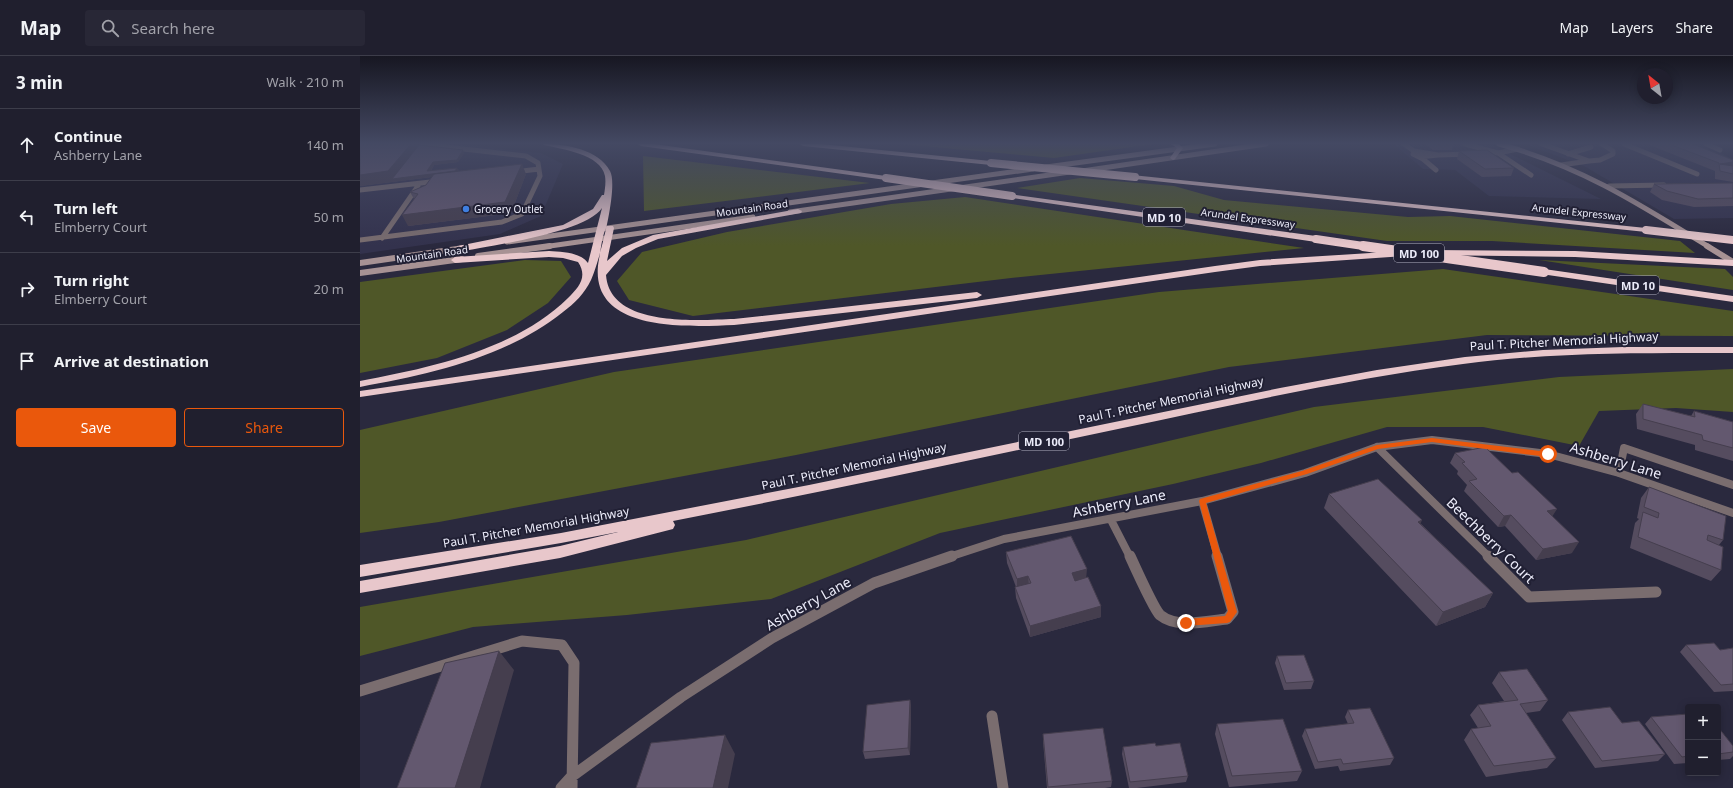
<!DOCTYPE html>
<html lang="en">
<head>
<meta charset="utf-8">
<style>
  :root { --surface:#201f2e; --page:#282736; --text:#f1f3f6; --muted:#a2a2aa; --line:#3d3d4a; --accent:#ea580c }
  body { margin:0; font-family:"Noto Sans",sans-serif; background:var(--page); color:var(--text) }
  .controls { position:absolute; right:12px; bottom:12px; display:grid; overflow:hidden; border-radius:4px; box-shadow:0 2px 10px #0003 }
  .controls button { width:36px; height:36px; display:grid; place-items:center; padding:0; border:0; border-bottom:1px solid var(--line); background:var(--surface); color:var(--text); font:20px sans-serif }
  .compass { position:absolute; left:1277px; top:12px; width:36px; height:36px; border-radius:50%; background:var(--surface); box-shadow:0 2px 10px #0003; rotate:329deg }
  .stop { position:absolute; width:12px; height:12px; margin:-9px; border:3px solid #ea580c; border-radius:50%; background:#fff }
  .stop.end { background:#ea580c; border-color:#fff; box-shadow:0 1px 4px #0008 }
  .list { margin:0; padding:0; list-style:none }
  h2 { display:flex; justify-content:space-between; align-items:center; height:52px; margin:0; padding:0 16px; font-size:17px }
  h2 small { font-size:13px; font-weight:400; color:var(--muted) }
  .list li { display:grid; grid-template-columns:26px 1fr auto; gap:12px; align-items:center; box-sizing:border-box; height:72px; padding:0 16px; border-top:1px solid var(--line) }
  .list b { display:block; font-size:15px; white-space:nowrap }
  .list p { margin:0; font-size:13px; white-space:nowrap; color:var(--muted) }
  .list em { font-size:13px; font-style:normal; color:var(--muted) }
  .actions { display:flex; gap:8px; padding:12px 16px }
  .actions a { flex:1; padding:9px 0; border:1px solid var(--accent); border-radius:4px; text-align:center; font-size:14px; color:var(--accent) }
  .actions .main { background:var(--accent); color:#fff }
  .icon { flex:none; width:22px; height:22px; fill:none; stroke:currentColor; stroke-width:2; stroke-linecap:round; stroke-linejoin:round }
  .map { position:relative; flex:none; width:1373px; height:732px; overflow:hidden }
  header { display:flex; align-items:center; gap:24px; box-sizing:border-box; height:56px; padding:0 20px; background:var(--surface); border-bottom:1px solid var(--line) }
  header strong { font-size:19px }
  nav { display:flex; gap:22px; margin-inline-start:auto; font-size:14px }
  .search { width:280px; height:36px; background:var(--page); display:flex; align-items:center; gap:10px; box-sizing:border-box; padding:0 14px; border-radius:4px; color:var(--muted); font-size:15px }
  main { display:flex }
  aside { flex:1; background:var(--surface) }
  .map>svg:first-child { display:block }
  .built { fill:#33324d }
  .green { fill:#4f5728 }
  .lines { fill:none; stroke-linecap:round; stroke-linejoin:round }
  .service { stroke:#7a6d6f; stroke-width:5 }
  .minor-far1 { stroke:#7a6d6f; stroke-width:8 }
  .minor { stroke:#7a6d6f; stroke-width:11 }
  .secondary-far1 { stroke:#a79294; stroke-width:5 }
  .secondary { stroke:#a79294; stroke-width:6 }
  .motorway { fill:#e8c7cb; fill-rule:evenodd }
  .motorway-bridge-far1 { stroke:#e8c7cb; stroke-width:8 }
  .motorway-bridge { stroke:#e8c7cb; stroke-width:10 }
  .wall { fill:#554c5f }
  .shaded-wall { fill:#453e4e }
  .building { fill:#63586f; stroke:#453e4e }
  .route { fill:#ea580c }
  .shop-dot { fill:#3f7fe0; stroke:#212034; stroke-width:1.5 }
  .labels { text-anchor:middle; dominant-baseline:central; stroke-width:4; stroke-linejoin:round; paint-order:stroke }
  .far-street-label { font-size:10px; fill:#ececfa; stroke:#212034 }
  .far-poi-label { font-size:10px; fill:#ececfa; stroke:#212034; text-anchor:start }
  .shield { fill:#212034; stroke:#afafbf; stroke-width:1 }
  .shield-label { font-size:11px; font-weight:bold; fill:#ececfa }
  .street-label { font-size:12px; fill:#ececfa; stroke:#212034 }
  .near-street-label { font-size:14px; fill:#ececfa; stroke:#212034 }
</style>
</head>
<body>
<header>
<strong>Map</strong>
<div class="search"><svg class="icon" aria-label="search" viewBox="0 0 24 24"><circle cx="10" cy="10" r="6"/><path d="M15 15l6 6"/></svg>Search here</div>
<nav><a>Map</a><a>Layers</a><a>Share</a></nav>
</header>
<main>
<aside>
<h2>3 min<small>Walk · 210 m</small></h2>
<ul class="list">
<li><svg class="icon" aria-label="ahead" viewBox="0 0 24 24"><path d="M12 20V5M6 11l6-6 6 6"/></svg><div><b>Continue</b><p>Ashberry Lane</p></div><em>140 m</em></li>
<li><svg class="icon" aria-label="left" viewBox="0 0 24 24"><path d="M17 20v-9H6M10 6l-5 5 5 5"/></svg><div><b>Turn left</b><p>Elmberry Court</p></div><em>50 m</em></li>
<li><svg class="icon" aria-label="right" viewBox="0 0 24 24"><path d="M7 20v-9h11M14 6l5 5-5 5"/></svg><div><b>Turn right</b><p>Elmberry Court</p></div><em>20 m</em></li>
<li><svg class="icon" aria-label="arrive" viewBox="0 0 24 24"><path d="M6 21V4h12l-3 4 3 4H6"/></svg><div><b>Arrive at destination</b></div></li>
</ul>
<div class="actions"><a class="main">Save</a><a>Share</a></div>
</aside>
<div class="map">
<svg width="1373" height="732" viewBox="0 0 1373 732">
  <rect width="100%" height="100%" fill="#2a293e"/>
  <!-- built -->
  <path class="built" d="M0 88H96L181 97 203 108 181 160 140 178 0 198Z
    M1034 88H1124L1134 90 1241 143 1129 140 1095 114 1063 113Z
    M1165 88H1338L1360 96 1373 104V162L1314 163 1224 110Z"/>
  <!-- green -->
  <path class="green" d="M541 88H793L694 102Z
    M283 100 510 127 284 155Z
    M720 122 814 130 864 144 1048 161 1090 160 1320 185 1335 197 1132 185H1027L657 132Z
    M605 141 944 192 651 222 333 260 269 244 257 225 282 196 367 176 531 148Z
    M165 204 201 205 211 221 188 247 147 274 77 302 0 317V226Z
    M1179 204 1365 213 1373 221V234Z
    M1083 213 1373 255V280L1127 279 869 311 436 399 79 466 0 477V374L254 316 799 236Z
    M1373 313V356L1316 352 1239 355 1219 390 1123 371H1027L901 407 813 428 580 477 411 543 267 559 113 571 0 600V551L386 484 954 351 1199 321Z"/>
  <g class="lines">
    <!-- service -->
    <path class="service" d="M1044 88 1054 95 1053 98 1063 103 1076 114
      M1105 88 1138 97 1158 93
      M1182 88 1229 105 1201 109
      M1264 88 1337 118
      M1346 88 1360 94
      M1054 95 1078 99 1059 101
      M1123 97H1138L1171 119
      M1208 98 1231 91
      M1078 99 1109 98
      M1229 105 1240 104 1253 98V95L1242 88
      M154 116 179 113
      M1249 130 1304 129
      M0 134 79 125
      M22 182 58 130
      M0 184 142 166 162 158 180 120 178 107 166 100 59 88 49 89"/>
    <!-- minor-far1 -->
    <path class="minor-far1" d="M1017 391 1129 501
      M1259 417 1264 392 1373 429
      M842 445 858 501
      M751 464 770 501
      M589 501 644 483 842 445 945 417 1017 391 1072 384 1188 398 1259 417 1373 457"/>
    <!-- minor -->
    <path class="minor" d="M770 500C775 511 794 553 800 559 817 573 847 565 867 563L873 556 857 500
      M1128 500 1169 541 1296 536
      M0 635 162 585 202 589 214 607 212 732
      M632 660 643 732
      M201 732 211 721 321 641 412 582 514 527 592 500"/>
    <!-- secondary-far1 -->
    <path class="secondary-far1" d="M1139 88C1220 110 1278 147 1349 191
      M686 111 855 88
      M722 115 906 88
      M430 156 710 116
      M147 186 673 113
      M183 191 393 161"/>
    <!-- secondary -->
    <path class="secondary" d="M1347 190 1373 206
      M118 200 190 190
      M0 207 104 192
      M0 217 102 203"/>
    <!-- motorway -->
    <path class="motorway" d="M183 88C206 88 238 93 250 115 259 131 239 207 231 224 225 237 214 248 203 256 145 302 71 318 0 331V325C70 312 155 294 208 242 219 231 228 221 218 206L203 202 189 201 95 207 91 204 95 201 189 195C202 196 220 196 228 207L242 152C226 177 128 190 98 196L94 193 98 190 203 169 233 153 242 139H244C245 133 246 126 245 120 241 98 201 93 184 89Z
      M278 88H294L526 120 530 122 526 124 281 90Z
      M440 88H461L631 105 634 107 631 109 443 90Z
      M811 88H819L823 92 815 103 813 104 810 102 817 92Z
      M772 119 1286 172 1290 174 1286 176 775 123 771 121Z
      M649 138 956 180 960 183 956 186 652 142H649Z
      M438 153 442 155 441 157 298 183 276 192 262 200 246 219C250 272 338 264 374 263L617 236 622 239 617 242 374 269C327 271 225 277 239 203 241 193 242 179 247 170H253L254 172 247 205 262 192 293 179Z
      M1069 194 1215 195 1373 204V210L1215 201 1066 199 1065 197 1066 195Z
      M1042 195 1045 196 1046 198 1045 200 900 210 855 216 0 341V335L855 210 900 204Z
      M1184 213 1373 240V246L1181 218 1179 216Z
      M1263 291H1373V297C1283 297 1192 296 1103 308 987 323 872 349 758 373 610 404 462 436 313 465L315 469 313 473 200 502 0 537V525L200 490 258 476 201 487 0 521V509L201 477 449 429 920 332 1017 314 1105 301 1183 294Z"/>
    <!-- motorway-bridge-far1 -->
    <path class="motorway-bridge-far1" d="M631 107 775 121
      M526 122 652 140
      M1286 174 1373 184
      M956 183 1010 191"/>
    <!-- motorway-bridge -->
    <path class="motorway-bridge" d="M1003 190 1184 216"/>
  </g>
  <!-- wall -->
  <path class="wall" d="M0 88H59V89L104 97 98 106 74 109 71 115 99 114 98 115 166 118 151 157 48 170 54 143 50 136 66 129 72 121 0 130Z
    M1065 88H1092L1093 89 1092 94H1073Z
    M1287 88H1333L1373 104V126L1355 123V115Z
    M1099 95 1154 112 1151 120 1122 121 1097 103Z
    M1373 127V150L1334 151 1302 144 1290 136 1294 128Z
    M1283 348 1331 360 1334 355 1373 366V405L1335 394V389L1277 373 1276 358Z
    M1095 397 1193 461 1212 497 1176 504 1145 470 1138 471 1104 435 1107 429 1097 418 1098 415 1090 407Z
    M1289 431 1363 484 1359 489 1361 514 1351 525 1270 492 1275 467 1279 463 1277 462 1281 442Z
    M969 438 1061 468 1133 537 1125 551 1076 570 964 452Z
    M646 496 741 550V561L670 581 656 542 655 531H656L647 507Z
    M1326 589 1360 594 1373 592V635L1354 636 1320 596Z
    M917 600 954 625 951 633 924 634 915 607Z
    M1139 616 1188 644 1180 655 1166 657 1196 702 1187 712 1126 721 1104 684 1111 673 1118 672 1110 659 1118 649 1144 645 1132 627Z
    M550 644 551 652 550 699 505 703 503 696Z
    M988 654 1034 702 1030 709 980 715 978 710 955 713 942 680 945 673 988 668 985 661Z
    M1208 656 1262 667 1305 698 1298 705 1235 712 1202 664Z
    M1328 658V707L1314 708 1285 668 1291 661Z
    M857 668 942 715 937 725 869 731 855 678Z
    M1358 671 1373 690V700L1370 703 1358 704Z
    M683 678 752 725 751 731 745 732H687L683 685Z
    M796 690 828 720 826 726 777 732H769L762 698 763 691Z"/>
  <!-- shaded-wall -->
  <path class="shaded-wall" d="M51 88H59L61 92 36 122 97 112 99 114 96 118 0 130V119Z
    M103 94 104 97 98 106 74 109 69 118 67 115 73 106Z
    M1373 106V113L1360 108Z
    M162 108 166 118 151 157 48 170 42 159Z
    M1197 453 1190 464 1187 455Z
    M1151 459 1145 470 1138 471 1144 460Z
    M1062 464 1056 479 1058 466Z
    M1219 486 1212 497 1176 504 1183 493Z
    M727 513 726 524 711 528 712 517Z
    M668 520 669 531 657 534V523Z
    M1133 537 1125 551 1076 570 1083 556Z
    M741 550V561L670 581V570Z
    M139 595 154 614 120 732H95Z
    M550 644 551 652 550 699 548 692Z
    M365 679 375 698 368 732H353Z"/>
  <!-- building -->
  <path class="building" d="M0 88H51L28 115 0 119Z
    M1073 88H1092L1093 89H1074Z
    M1309 88H1333L1373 104V106L1360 108 1373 110V118L1360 115 1359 107Z
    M59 89 103 94 97 104 73 106 67 115 97 112 95 115 32 123Z
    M1127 94 1154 112 1125 113 1099 95Z
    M162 108 145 146 42 159 58 138 50 136 66 129 74 118Z
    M1373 127V142L1338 143 1307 135 1294 128Z
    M1283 348 1335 361 1334 355 1373 366V392L1343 384 1342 379 1283 363Z
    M1125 391 1152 417 1158 416 1197 453 1187 455 1219 486 1183 493 1151 459 1144 460 1109 425 1117 423 1102 407 1105 406 1095 397Z
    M1018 423 1062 464 1058 466 1133 537 1083 556 969 438Z
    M1289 431 1366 460 1363 484 1348 479 1347 484 1363 491 1361 514 1278 481 1283 456 1298 462 1299 457 1284 451Z
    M711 480 727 513 712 517 715 525 728 521 741 550 670 570 655 531 671 527 668 520 657 523 646 496Z
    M1354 587 1360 594 1373 592V628L1361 629 1326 589Z
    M139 595 95 732H37L85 607Z
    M944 599 954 625 926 627 917 600Z
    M1167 613 1188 644 1160 648 1196 702 1134 710 1111 673 1131 670 1118 649 1158 644 1139 616Z
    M550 644 548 692 503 696 507 649Z
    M1250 651 1262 667 1279 665 1305 698 1242 705 1208 656Z
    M1010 652 1034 702 983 708 981 703 958 706 945 673 994 667 988 654Z
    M1328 658V700L1322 701 1291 661Z
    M923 663 942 715 872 720 857 668Z
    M1358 671 1373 690V696L1358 698Z
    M743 672 752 725 688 731 683 678Z
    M365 679 353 732H276L291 687Z
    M795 687 796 690 820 687 828 720 770 726 763 691Z"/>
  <!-- sky -->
  <linearGradient id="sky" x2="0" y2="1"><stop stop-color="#171722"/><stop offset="0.46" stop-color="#444963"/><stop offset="1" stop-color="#444963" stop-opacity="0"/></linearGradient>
  <rect width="1373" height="190" fill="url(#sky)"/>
  <!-- route -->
  <path class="route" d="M1072 382 1188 396 1191 398 1188 401 1072 386 1018 393 947 418 846 447 877 556 870 566 867 567 826 570 823 569 822 567 826 563 865 560 868 555 839 445 840 443 942 415 1017 389Z"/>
  <!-- markers -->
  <circle class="shop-dot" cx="106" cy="153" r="4"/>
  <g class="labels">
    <!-- far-street labels -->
    <g class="far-street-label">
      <text transform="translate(392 152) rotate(-8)">Mountain Road</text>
      <text transform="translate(1219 156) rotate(6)">Arundel Expressway</text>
      <text transform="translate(888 162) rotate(8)">Arundel Expressway</text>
      <text transform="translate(72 198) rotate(-8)">Mountain Road</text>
    </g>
    <!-- far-poi labels -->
    <g class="far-poi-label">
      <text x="114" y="153">Grocery Outlet</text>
    </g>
    <!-- shield labels -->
    <g class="shield">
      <rect x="783" y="152" width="42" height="18" rx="3"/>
      <rect x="1034" y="188" width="50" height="18" rx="3"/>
      <rect x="1257" y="220" width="42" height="18" rx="3"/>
      <rect x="659" y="376" width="50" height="18" rx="3"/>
    </g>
    <g class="shield-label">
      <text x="804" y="161">MD 10</text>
      <text x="1059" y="197">MD 100</text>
      <text x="1278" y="229">MD 10</text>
      <text x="684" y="385">MD 100</text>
    </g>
    <!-- street labels -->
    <g class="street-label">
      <text transform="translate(1204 285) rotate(-3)">Paul T. Pitcher Memorial Highway</text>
      <text transform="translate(811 344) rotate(-12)">Paul T. Pitcher Memorial Highway</text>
      <text transform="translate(494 410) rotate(-12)">Paul T. Pitcher Memorial Highway</text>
      <text transform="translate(176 471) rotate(-10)">Paul T. Pitcher Memorial Highway</text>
    </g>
    <!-- near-street labels -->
    <g class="near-street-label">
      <text transform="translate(1256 404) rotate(17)">Ashberry Lane</text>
      <text transform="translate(759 447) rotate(-11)">Ashberry Lane</text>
      <text transform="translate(1131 484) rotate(44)">Beechberry Court</text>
      <text transform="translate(448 547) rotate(-29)">Ashberry Lane</text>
    </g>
  </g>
</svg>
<div class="controls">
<button>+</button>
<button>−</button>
</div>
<svg class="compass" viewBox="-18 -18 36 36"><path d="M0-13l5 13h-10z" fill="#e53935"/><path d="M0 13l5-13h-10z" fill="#a2a2aa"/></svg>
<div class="stop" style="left:1188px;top:398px"></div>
<div class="stop end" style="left:826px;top:567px"></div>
</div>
</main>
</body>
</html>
